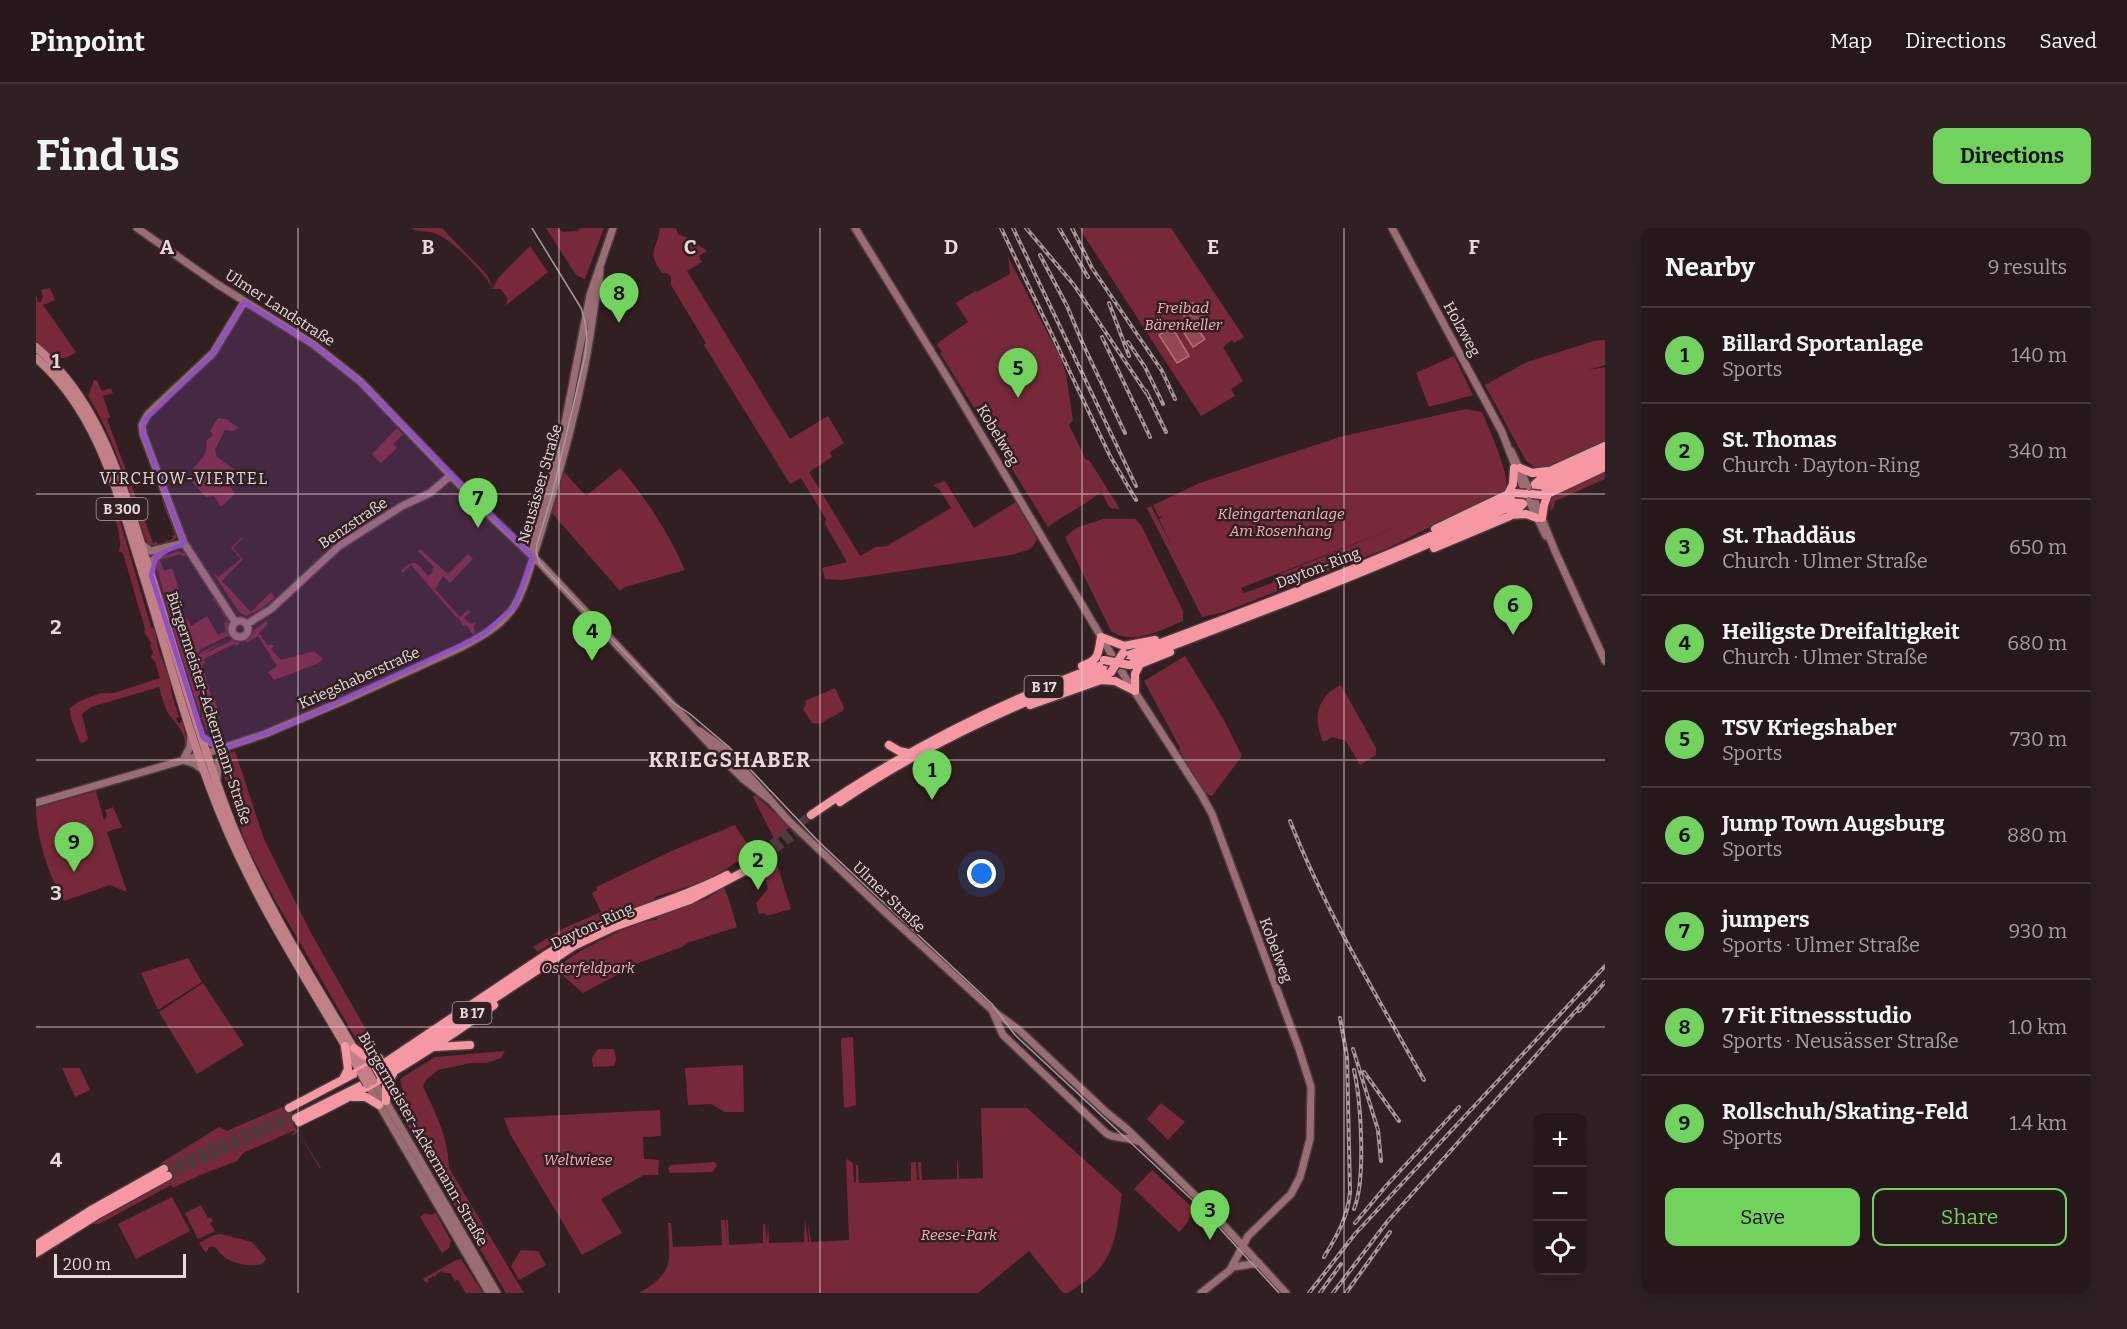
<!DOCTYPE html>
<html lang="en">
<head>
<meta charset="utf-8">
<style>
  :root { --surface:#26171a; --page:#2e2023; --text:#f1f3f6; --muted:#a49fa2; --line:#423639; --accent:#71d25e }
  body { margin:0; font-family:Bitter,serif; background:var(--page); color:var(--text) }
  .controls { position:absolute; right:18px; bottom:18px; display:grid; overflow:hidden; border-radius:12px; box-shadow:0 6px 24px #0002 }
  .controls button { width:54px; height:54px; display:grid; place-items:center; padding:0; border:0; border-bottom:2px solid var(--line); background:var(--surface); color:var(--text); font:30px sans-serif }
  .scale { position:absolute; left:18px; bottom:15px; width:132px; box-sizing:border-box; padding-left:6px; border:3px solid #e6d9da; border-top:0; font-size:16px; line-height:21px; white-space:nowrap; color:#e6d9da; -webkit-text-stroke:4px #321f22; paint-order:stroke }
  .you { position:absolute; left:946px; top:646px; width:21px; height:21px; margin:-15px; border:4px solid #fff; border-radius:50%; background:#1a73e8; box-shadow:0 0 0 9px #1a73e833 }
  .badge { display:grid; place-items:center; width:39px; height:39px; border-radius:50%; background:var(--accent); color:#111; font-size:20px; font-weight:700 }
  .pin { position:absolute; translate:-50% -50px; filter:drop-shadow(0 2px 3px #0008) }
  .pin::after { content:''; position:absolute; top:32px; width:21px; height:18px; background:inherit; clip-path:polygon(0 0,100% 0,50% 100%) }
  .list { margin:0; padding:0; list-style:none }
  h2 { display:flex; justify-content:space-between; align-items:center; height:78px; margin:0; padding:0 24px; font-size:26px }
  h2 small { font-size:20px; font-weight:400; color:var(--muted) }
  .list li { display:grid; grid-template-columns:39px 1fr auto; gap:18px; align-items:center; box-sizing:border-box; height:96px; padding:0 24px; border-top:2px solid var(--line) }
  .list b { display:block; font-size:22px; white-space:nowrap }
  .list p { margin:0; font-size:20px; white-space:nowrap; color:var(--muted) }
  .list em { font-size:20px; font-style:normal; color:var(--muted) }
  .actions { display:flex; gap:12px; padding:18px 24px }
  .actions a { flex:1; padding:14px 0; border:2px solid var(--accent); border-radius:12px; text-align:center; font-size:21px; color:var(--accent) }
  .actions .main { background:var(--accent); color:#111 }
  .icon { flex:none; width:33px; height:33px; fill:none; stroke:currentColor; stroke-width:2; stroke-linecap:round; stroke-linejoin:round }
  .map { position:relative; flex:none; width:1569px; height:1065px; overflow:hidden; border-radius:12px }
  header { display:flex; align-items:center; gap:36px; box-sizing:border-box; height:84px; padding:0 30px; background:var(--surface); border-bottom:2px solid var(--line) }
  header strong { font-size:28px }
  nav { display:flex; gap:33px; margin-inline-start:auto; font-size:21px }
  .intro { display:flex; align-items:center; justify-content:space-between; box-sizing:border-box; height:144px; padding:0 36px }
  h1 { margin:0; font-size:42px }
  .button { padding:15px 27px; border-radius:12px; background:var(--accent); color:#111; font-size:21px; font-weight:700 }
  main { display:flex; gap:36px; padding:0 36px }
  aside { flex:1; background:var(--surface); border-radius:12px; box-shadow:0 6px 24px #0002 }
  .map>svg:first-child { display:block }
  .green { fill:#772939; fill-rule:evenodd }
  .water { fill:#974653; stroke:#af727c; stroke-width:1.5 }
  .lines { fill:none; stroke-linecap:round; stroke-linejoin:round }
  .highway-tunnel { stroke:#4d3b3e; stroke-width:8; stroke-dasharray:8 4; stroke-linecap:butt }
  .secondary-casing { stroke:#4a3b3d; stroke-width:10 }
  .primary-casing { stroke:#4a3b3d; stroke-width:10 }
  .highway-casing { stroke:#4a3b3d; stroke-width:11 }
  .secondary { stroke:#9a6d72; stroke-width:7 }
  .primary { stroke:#c17f88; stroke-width:8 }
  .highway { stroke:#f697a4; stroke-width:8 }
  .tram { stroke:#a7989a; stroke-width:1.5 }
  .rail-casing { stroke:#a7989a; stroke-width:4 }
  .rail { stroke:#321f22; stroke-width:1.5; stroke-dasharray:4.5; stroke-linecap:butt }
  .primary-bridge-casing { stroke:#4a3b3d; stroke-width:10; stroke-linecap:butt }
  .highway-bridge-casing { stroke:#4a3b3d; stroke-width:11; stroke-linecap:butt }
  .primary-bridge { stroke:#c17f88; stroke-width:8 }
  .highway-bridge { stroke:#f697a4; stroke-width:8 }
  .marked { fill:#904fc4; fill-opacity:0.2; stroke:#904fc4; stroke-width:4.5; stroke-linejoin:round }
  .grid { fill:none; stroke:#e6d9da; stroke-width:1.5; stroke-opacity:0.55 }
  .labels { text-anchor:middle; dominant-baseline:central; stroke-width:5; stroke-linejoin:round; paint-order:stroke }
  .shield { fill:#321f22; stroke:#b0a1a3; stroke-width:1.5 }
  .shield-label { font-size:14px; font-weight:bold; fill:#e6d9da }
  .street-label { font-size:15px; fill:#e6d9da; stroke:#321f22 }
  .park-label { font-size:15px; font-style:italic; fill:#f7b0b8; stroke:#321f22 }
  .neighbourhood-label { font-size:16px; letter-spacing:1.5px; fill:#e6d9da; stroke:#321f22 }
  .district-label { font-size:21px; font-weight:bold; letter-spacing:1.5px; fill:#e6d9da; stroke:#321f22 }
  .grid-label { font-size:20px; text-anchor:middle; font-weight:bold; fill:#e6d9da; stroke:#321f22; stroke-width:5; stroke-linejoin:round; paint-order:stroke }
</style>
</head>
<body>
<header>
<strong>Pinpoint</strong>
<nav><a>Map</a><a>Directions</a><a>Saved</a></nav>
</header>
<div class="intro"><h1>Find us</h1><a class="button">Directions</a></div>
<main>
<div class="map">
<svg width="1569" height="1065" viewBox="0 0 1569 1065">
  <rect width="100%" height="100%" fill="#321f22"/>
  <!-- green -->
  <path class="green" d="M375 0H406L451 47 457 60 462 50 494 18 512 44 469 78C474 70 470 68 464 61H457C448 44 416 11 398 5 390 2 381 5 375 0Z
    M510 0H521L526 4 541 3 545 0H568L549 51 540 47Z
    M624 0H640L642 6 659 13 658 14 671 23 663 28 666 34 651 43 754 211 792 188 808 215 794 224 796 229 773 244 824 328 840 319 851 318 915 280 904 262 897 257 909 253 938 300 980 274 1001 311 997 318 992 322 975 327 806 352 789 351 786 340 811 334 789 296 790 291 765 250 754 256 668 117 670 115 635 57V49L630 45H626C610 22 621 23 624 0Z
    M1043 0H1135L1208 109 1198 115 1196 112 1187 119 1207 153 1195 161 1199 168 1165 188Z
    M972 29 1025 131 1030 146 1037 192 1033 197 1050 232H1053L1084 281 1074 280 1065 264C1048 278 1029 286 1012 299L904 125 906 124 901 117 903 114 932 94 920 75 939 63 941 64 974 46Z
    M14 60 19 72 7 77 40 124C23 137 13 127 0 115V66L2 74H5L7 69 5 62Z
    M1569 112V137L1552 142 1569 139V214L1505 241 1500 240 1490 233 1449 157 1491 134 1558 113Z
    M1418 128 1437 167 1393 179 1380 145Z
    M58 152 61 153 66 163 75 160 77 165 67 168 74 189 71 191 117 315 121 314 122 316 137 311 136 308 139 307 126 273 128 272 141 305 140 310C133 317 117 322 110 313 93 264 80 212 52 168Z
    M1430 181 1446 184C1452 198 1475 249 1470 261L1352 320 1188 384 1166 389 1111 280 1115 278 1137 320 1123 291 1127 288 1123 289 1117 277 1164 255 1307 208ZM1376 293 1241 347 1236 355 1208 365 1205 360Z
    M182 190 190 191 203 200 196 203 189 202 179 222 181 229 198 241 190 252 199 266 185 279 178 268 170 269 155 253 159 242 157 240C165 232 173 225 170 213L177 207 174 203Z
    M361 200 367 207 357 216 361 220 345 235 336 226Z
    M584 240C611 271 632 304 649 342L589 359 584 363 516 285 528 244 550 268Z
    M1569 242V251L1519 273 1517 281 1514 282 1516 268Z
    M80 279 115 399 119 401 122 420 134 452 136 467 143 489 140 490 142 495 146 494C149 502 151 510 150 520L148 519C152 503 136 494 130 481 127 474 125 466 123 459L55 479 46 486 52 511 47 515 44 514 35 490 34 480 44 473 65 465H78L124 450 119 434 115 429 117 424 114 418 115 415 108 404 109 401 87 325 83 323C87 309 78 294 78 280Z
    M1067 291H1099L1105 297 1147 383V393C1125 402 1097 418 1075 403L1029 309 1040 300Z
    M206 309 207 310 197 320 207 331 186 353 215 384 235 364 239 369 225 381 210 388 203 384 175 342 182 349 205 331 195 320Z
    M384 321 412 346 432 326 437 331 414 355 407 348 399 361 424 389 432 382 435 384 428 390 435 396 440 394 438 398 439 406H436L431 397 427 398 422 389 421 390 375 337 366 345 365 343C379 329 381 335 392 348L397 344 396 341 398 339 382 323Z
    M143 323 150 327 147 329 145 326 124 332 128 343 136 340 147 374 144 375 148 390 150 389 155 398 171 388 182 407 190 403 188 395 191 393 188 388 185 389 187 387 183 379 180 381 182 378 178 372 175 374 178 370 192 394V408L165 421 160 428 164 460V486L137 400 120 337 124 329Z
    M230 393 232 396 223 405 232 418 235 416 238 418 235 421 245 432 278 423 287 431 281 436 238 452 232 444 241 438 222 408 211 415 209 413 214 410 218 402Z
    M194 410 165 427 197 412 204 415 200 418 198 416 168 431 169 435 166 436 175 467 179 472 182 483 180 486 172 489 171 503 166 490 167 468 162 428 166 424Z
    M1149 428 1188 492 1206 528 1176 568 1169 565 1143 522 1144 520 1108 453Z
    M1305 457 1340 520V527L1324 537 1310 513 1297 509 1287 514C1277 490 1280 469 1305 457Z
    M799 460 808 479 807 483 783 496 776 495 767 481 770 476 769 473Z
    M199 523 228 611 275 705 340 819 332 820 323 816 239 672 215 626 206 606 203 588 185 541 189 527Z
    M60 563 68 592 71 588 69 582 77 579 86 599 71 604 91 664 74 657 28 673C13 650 0 607 0 580Z
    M719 567 754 598 741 612V616L717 569Z
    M699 597C704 607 711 614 717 624L672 652 619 669 618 672 567 691 515 715 502 724 497 719 526 701 565 684 556 665 561 662 560 659 640 621Z
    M740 633 755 681 730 688 729 685 723 686 720 675 732 661 728 647Z
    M688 659 693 672 701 699 651 715 646 719 605 734 547 765 517 739C525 738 534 729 541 725 557 716 604 691 621 692V689L672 670Z
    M152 730 166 754 122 782 105 745Z
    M167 755 208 817 161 846 123 784Z
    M817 809 820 877 810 880 808 879 805 813 806 810Z
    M562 821H578L580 831 578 838 557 839 556 830Z
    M469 823 465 830 451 835H435L402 842 390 852 387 858C400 887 412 908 413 940L488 1065H470L376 906 360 871 367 863 364 851 399 829Z
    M707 837 708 884H689L675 876 652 877 649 840Z
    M26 840H44L54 862 39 869Z
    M1125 875 1149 894 1132 912 1111 891Z
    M246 879 285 940 284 941 262 904 256 908 259 902 207 925 201 933 164 947 137 960 135 957 63 996H52L133 952 125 935 183 899 191 903Z
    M945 880H991L1086 966C1082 991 1081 1022 1062 1042 1054 1051 1042 1058 1032 1065H1027L993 1023 942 1065H603C640 1043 633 1035 632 995H635L637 1019 686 1017 685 992H689L691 1017 690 992H692L693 1017 727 1015V996H729L731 1015 732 993 733 1015 768 1014 769 991 772 1014 773 1013 772 994 775 1014 813 1012 810 933 811 931 817 935 818 955 820 954V937H822L823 955 875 953V935L880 934 881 952H883L882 934H885L886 952 921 951V933H922L923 951 947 950Z
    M624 882 625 908 607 909 608 931 623 932 622 947H608L565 971 586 1005 546 1027 474 906 468 890Z
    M679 934 681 938 676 944 637 945H634L632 940 635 937Z
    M1116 942 1158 981 1151 995 1143 1004 1098 961Z
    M136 969 154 1003 100 1031 82 996Z
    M165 977 172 990H175L177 993 174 995 179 1003 162 1011 149 985Z
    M399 984 415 1013 413 1020 406 1025 384 989 389 985 396 987Z
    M185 1006 216 1014 230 1030 228 1035C216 1040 194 1036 185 1026 182 1024 181 1021 179 1019H173L170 1025 163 1015 178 1007Z
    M485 1022 502 1023 510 1037 483 1052 475 1038Z
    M425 1031 447 1065H430L422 1052 419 1053 414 1045H408L406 1043 400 1047V1049L398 1048 392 1051 393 1055 389 1054 387 1051 420 1032Z"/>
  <!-- water -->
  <path class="water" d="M1157 75 1167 87 1163 103 1169 111 1157 119 1148 105 1159 98 1160 94 1150 91 1145 83Z
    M1136 99 1153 128 1141 135 1123 107Z"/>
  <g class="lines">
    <!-- highway-tunnel -->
    <path class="highway-tunnel" d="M726 623 775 587
      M730 628 768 600
      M128 941 256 884
      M132 948 260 890"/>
    <defs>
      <path id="secondary" d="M101 0 181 56 277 116 324 153 451 285 504 335 690 534 707 551 734 572
        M819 0 914 154 1077 429
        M1356 0 1466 204 1488 261
        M1475 223 1492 259
        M1498 271 1519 323 1569 433
        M1493 273 1510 308
        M106 317 115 323 148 315
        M497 323 498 314 512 265 529 195 554 67 577 0
        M115 344 117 332 128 322
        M196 401a8 8 0 1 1 16 0a8 8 0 1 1-16 0Z
        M199 394 148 315 107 206 106 197 112 186 177 125 208 74
        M211 396 235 381 303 318 366 278 394 265 415 247
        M1084 441 1165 566 1176 586 1263 821 1275 859 1274 911 1264 949 1255 966 1212 1008 1194 1042 1165 1065
        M664 503 689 521 753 593 849 684 956 782 983 802 1070 884 1091 901 1171 979 1250 1065
        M167 510 186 521
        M147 532 154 519 155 506
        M147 532 159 536 168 543
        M181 551 182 535 190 519
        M0 575 172 525 229 506 307 473 426 419C446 408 467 397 479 377 488 362 492 346 497 330 523 248 547 166 558 81 560 68 564 54 564 40
        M956 782 967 807 1070 905C1079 912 1090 908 1101 913
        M339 855 461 1065
        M333 859 453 1065
        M1197 1039 1223 1035"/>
      <path id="primary" d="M0 119C69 177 89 268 116 350 142 432 165 516 196 596 230 679 284 764 331 842
        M0 130C61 183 81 263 104 337 130 419 151 503 183 583 220 676 276 759 325 845"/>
      <path id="highway" d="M1484 240 1496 245 1511 243
        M1499 256 1514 243 1569 218
        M1500 259 1569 224
        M1503 264 1569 231
        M1474 287 1490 286 1501 290
        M1506 290 1508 277 1512 266 1569 239
        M1399 301 1472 266 1477 256 1478 240
        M1398 320 1474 288 1487 276
        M1087 429C1221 379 1354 330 1482 268
        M1091 435C1224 384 1357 336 1485 273
        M1093 437 1104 436 1134 424
        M1046 438C1064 432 1062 425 1065 409L1088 418 1119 412
        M1065 452 1079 453 1099 463
        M1099 463V446L1104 436
        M994 477 1065 452 1075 444
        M853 517 863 523 872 525
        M804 574C886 518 976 477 1069 442
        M775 587C867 523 964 474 1069 436
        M398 819 434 817
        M318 820 332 830H343
        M338 842 508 728C529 715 551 703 574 694 613 678 653 667 691 647
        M342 847 538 718 578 699 654 672 707 644 730 628
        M307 851 312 841 309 818
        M317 869H330L343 877
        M350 873V858L357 846
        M253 880 344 832
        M260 890 324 858
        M263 894C332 862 396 822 458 777
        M0 1017 57 981 128 941
        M0 1025 61 987 132 948"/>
    </defs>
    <!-- secondary casing -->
    <use href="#secondary" class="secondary-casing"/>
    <!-- primary casing -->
    <use href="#primary" class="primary-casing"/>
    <!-- highway casing -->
    <use href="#highway" class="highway-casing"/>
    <!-- secondary -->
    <use href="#secondary" class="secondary"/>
    <!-- primary -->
    <use href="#primary" class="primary"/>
    <!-- highway -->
    <use href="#highway" class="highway"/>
    <!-- tram -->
    <path class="tram" d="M496 0 545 80C551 96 552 111 549 128L516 267 501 316 500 324 504 336 635 473 654 486 693 519 783 614 956 776 979 807 1166 981 1243 1065"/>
    <defs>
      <path id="rail" d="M965 0 1074 228 1100 272
        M977 0 1100 258
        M990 0 1038 57 1113 169
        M1023 0 1052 49
        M1036 0 1056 40 1126 143 1139 171
        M1004 27 1031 78 1046 114 1089 205
        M1073 75 1093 128
        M1066 109 1114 209
        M1092 114 1109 139 1127 176
        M1110 163 1130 204
        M1254 593C1290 684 1340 767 1388 852
        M1543 783 1569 754
        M1317 821 1342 902 1345 933
        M1318 842C1325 873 1330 952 1318 981
        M1328 844 1363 893
        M1319 995 1350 958 1423 879
        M1288 1029C1301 1008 1312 989 1314 964L1311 829 1304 790
        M1273 1065 1319 1006 1569 738
        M1284 1065 1305 1036
        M1297 1065 1351 994 1546 776
        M1310 1065 1354 1004"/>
    </defs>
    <!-- rail casing -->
    <use href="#rail" class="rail-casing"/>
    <!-- rail -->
    <use href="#rail" class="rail"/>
    <defs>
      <path id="primary-bridge" d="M331 842 337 853
        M325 845 331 856"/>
      <path id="highway-bridge" d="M1479 265 1490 266
        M1496 266 1505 267
        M1068 432 1093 437
        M1075 444 1087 425"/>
    </defs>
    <!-- primary-bridge casing -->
    <use href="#primary-bridge" class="primary-bridge-casing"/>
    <!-- highway-bridge casing -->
    <use href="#highway-bridge" class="highway-bridge-casing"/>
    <!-- primary-bridge -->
    <use href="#primary-bridge" class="primary-bridge"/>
    <!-- highway-bridge -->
    <use href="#highway-bridge" class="highway-bridge"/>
  </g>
  <!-- marked area -->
  <path class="marked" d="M208 74 277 116 324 153 497 329 479 378 445 408 253 497 186 521 167 510 115 347 121 327 148 315 107 206V194L177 125Z"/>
  <!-- grid -->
  <path class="grid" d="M262 0V1065M523 0V1065M784 0V1065M1046 0V1065M1308 0V1065M0 266H1569M0 532H1569M0 799H1569"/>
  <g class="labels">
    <!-- shield labels -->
    <g class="shield">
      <rect x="60.5" y="270" width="51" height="22" rx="4.5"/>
      <rect x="988.5" y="448" width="39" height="22" rx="4.5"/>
      <rect x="416.5" y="774" width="39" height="22" rx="4.5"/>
    </g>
    <g class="shield-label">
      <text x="86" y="281">B 300</text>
      <text x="1008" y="459">B 17</text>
      <text x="436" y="785">B 17</text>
    </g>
    <!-- street labels -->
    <g class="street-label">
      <text transform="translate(244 80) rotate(33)">Ulmer Landstraße</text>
      <text transform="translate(1426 101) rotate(61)">Holzweg</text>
      <text transform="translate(962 207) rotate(59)">Kobelweg</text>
      <text transform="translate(504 256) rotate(-74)">Neusässer Straße</text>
      <text transform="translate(317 295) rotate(-34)">Benzstraße</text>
      <text transform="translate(1282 340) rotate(-21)">Dayton-Ring</text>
      <text transform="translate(323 450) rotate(-24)">Kriegshaberstraße</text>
      <text transform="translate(173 480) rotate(72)">Bürgermeister-Ackermann-Straße</text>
      <text transform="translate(853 669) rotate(44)">Ulmer Straße</text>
      <text transform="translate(556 698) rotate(-25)">Dayton-Ring</text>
      <text transform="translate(1240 722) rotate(69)">Kobelweg</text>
      <text transform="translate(387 911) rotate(60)">Bürgermeister-Ackermann-Straße</text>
    </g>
    <!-- park labels -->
    <g class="park-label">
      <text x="1147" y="80">Freibad<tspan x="1147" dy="17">Bärenkeller</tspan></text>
      <text x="1245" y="286">Kleingartenanlage<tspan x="1245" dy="17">Am Rosenhang</tspan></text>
      <text x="552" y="740">Osterfeldpark</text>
      <text x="542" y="932">Weltwiese</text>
      <text x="923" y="1007">Reese-Park</text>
    </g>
    <!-- neighbourhood labels -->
    <g class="neighbourhood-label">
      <text x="148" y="250">VIRCHOW-VIERTEL</text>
    </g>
    <!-- district labels -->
    <g class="district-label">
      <text x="694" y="532">KRIEGSHABER</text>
    </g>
  </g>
  <g class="grid-label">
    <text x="131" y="26">A</text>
    <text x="392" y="26">B</text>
    <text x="654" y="26">C</text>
    <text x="915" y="26">D</text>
    <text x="1177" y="26">E</text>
    <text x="1438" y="26">F</text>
    <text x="20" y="140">1</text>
    <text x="20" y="406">2</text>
    <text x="20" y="672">3</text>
    <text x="20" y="939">4</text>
  </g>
</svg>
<div class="controls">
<button>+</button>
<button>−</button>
<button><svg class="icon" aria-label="locate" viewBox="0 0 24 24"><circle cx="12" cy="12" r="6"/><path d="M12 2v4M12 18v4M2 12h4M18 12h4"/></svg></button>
</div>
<div class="scale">200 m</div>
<div class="you"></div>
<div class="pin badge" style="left:896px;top:572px">1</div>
<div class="pin badge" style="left:722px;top:662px">2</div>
<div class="pin badge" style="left:1174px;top:1012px">3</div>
<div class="pin badge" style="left:556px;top:433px">4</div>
<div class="pin badge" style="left:982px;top:170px">5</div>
<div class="pin badge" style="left:1477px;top:407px">6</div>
<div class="pin badge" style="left:442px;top:300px">7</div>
<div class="pin badge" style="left:583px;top:95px">8</div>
<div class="pin badge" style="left:38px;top:644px">9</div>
</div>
<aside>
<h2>Nearby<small>9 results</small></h2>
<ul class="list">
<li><span class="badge">1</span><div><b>Billard Sportanlage</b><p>Sports</p></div><em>140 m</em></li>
<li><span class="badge">2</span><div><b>St. Thomas</b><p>Church · Dayton-Ring</p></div><em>340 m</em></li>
<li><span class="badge">3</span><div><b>St. Thaddäus</b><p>Church · Ulmer Straße</p></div><em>650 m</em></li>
<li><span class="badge">4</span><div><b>Heiligste Dreifaltigkeit</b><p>Church · Ulmer Straße</p></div><em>680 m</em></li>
<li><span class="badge">5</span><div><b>TSV Kriegshaber</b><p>Sports</p></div><em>730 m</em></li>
<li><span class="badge">6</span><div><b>Jump Town Augsburg</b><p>Sports</p></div><em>880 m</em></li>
<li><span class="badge">7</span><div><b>jumpers</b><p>Sports · Ulmer Straße</p></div><em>930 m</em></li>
<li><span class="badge">8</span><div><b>7 Fit Fitnessstudio</b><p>Sports · Neusässer Straße</p></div><em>1.0 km</em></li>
<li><span class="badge">9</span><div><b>Rollschuh/Skating-Feld</b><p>Sports</p></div><em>1.4 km</em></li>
</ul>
<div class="actions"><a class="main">Save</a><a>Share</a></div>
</aside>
</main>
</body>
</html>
